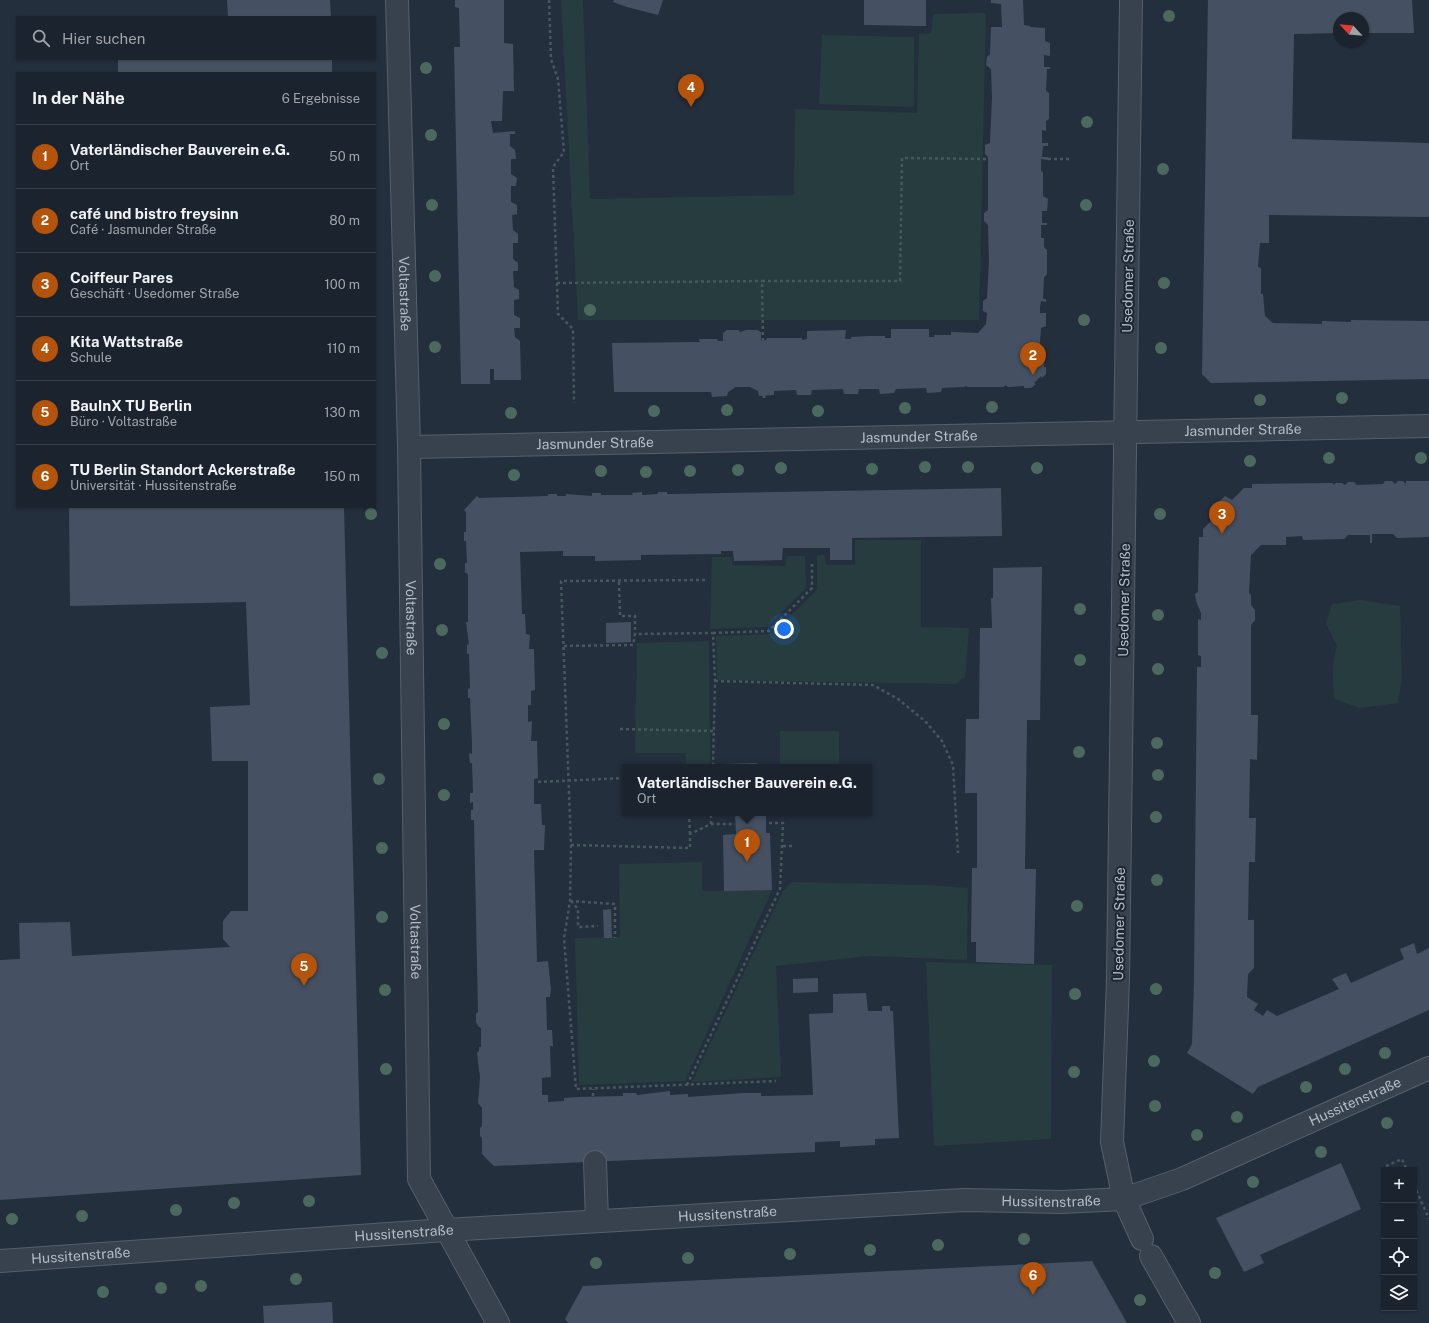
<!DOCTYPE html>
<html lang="de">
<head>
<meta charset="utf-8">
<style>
  :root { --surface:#1b232e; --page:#282f3a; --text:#f1f3f6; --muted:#a0a4aa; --line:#39404a; --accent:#b45309 }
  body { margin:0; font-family:"Public Sans",sans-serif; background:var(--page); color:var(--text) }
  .controls { position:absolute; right:12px; bottom:12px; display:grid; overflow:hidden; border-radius:0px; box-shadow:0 1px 3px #0004 }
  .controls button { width:36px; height:36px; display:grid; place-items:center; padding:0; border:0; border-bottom:1px solid var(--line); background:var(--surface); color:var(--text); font:20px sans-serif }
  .compass { position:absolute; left:1333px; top:12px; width:36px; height:36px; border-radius:50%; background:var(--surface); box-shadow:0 1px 3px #0004; rotate:296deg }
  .you { position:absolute; left:784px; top:629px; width:14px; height:14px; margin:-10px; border:3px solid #fff; border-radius:50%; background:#1a73e8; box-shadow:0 0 0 6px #1a73e833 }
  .badge { display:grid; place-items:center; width:26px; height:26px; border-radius:50%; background:var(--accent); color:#fff; font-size:13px; font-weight:700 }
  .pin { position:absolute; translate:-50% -33px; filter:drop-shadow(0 1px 2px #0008) }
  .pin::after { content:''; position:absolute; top:21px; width:14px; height:12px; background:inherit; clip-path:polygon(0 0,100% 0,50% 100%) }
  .popup { position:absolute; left:622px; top:764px; width:250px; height:52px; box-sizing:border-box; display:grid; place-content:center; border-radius:0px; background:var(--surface); filter:drop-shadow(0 1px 3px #0005); font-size:13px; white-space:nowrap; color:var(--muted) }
  .popup b { font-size:15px; color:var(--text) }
  .popup::after { content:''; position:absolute; left:50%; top:100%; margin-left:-8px; border:8px solid transparent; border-top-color:var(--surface) }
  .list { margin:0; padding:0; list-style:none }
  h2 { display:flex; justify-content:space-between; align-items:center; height:52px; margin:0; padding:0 16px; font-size:17px }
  h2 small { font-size:13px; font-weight:400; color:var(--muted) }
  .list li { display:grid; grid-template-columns:26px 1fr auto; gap:12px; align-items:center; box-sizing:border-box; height:64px; padding:0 16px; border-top:1px solid var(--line) }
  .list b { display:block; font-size:15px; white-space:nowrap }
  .list p { margin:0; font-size:13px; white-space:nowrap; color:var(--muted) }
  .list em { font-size:13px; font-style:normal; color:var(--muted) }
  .icon { flex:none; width:22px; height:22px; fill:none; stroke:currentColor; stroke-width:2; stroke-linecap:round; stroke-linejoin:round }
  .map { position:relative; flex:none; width:1429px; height:1323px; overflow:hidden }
  .search { position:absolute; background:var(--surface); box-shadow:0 1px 3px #0004; left:16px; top:16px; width:360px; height:44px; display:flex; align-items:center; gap:10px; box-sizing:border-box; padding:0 14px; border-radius:0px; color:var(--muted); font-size:15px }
  .panel { position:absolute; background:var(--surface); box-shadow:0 1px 3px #0004; left:16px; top:72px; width:360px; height:436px; border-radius:0px }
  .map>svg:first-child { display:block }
  .green { fill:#263c3f }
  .building { fill:#455162 }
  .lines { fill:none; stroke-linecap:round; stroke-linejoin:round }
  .minor-casing { stroke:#565f6c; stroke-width:24 }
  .path { stroke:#44595c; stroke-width:2.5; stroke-dasharray:3 3; stroke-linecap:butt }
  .minor { stroke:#38414e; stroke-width:22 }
  .tree { fill:#4b6a5d }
  .labels { text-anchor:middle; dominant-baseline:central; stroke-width:4; stroke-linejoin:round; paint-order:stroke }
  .street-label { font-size:14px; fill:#b4bcc9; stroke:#1d2633 }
</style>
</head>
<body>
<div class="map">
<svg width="1429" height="1323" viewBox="0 0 1429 1323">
  <rect width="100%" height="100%" fill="#242f3e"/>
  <!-- green -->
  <path class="green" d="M561 0H583L590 199 794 195 795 109 917 113 919 34 931 33 933 14 986 13 979 320H578Z
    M822 35 914 37V107L819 104Z
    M855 540H921V627L969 628 965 677 955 684 717 680 716 636 771 634 817 590V555H825L826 565H855Z
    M787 556H805L806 588 767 627 710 629 712 557H732V565L785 566Z
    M1361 600 1400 606 1402 677 1398 703 1360 708 1334 699C1333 681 1331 663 1337 646L1326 623 1332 604Z
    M709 641 710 767H686V753H635L637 643Z
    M780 731H839V767H780Z
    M702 862V891L772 890 685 1081 579 1085 575 938 620 937 619 864Z
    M792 882 930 885 968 888 967 960 870 956 776 966 781 1077 692 1082 783 891Z
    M926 962 1052 965 1051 1139 934 1146Z"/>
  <!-- building -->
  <path class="building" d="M227 0H330L331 17H228Z
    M455 0H504V43L513 44 514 91H503L502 121H491L493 133 515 131V134H510V146L515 150 516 159H511V174L517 178 516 186H511V202L517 205V214L512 215 513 230 518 234V243H513V259L518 263V271H513L514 287 519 290V299L514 300V315L520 318V328H514L515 337 520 341 521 380H494V369H490V384H461L454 47H460L459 8 455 7Z
    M614 0H663L658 15 627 7 613 2Z
    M864 0H926V26L864 25Z
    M991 0H1023L1024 25 1030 26V27L1045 28V41L1050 43V56L1044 55V67H1050V69H1047L1046 91 1049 93V119L1046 121V131L1042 130V143H1048V146H1043L1042 157H1048V160L1041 159V170L1043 173V196L1048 199 1047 211H1042V223H1047V225H1041V238H1044V247L1047 250V275L1044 277 1043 299H1046V302L1041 301 1040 307V313H1046V326L1041 328 1040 342V352H1046L1044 367H1046V374L1042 378 1041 376 1034 383 1036 384 1031 388H1024V386L1008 387 1005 385 1004 387H968L966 386 964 387 942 388 941 392 927 393 926 388 896 389 894 393 880 394 879 389H859L858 394H844L843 389 812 390 811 395H797L796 390 774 391V395L759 396 758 391 750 387H736L728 392 727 396 712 397 711 392H614L612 343 700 342 699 339H717L718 341H723V333L727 330H738L740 332 746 330H757L761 332V341H763L766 340 767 338H802V340L807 339V331L846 330 845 339H851V337L868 336H885V338H891V329H929V337H934V335H951V332L978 333 986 324 987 313 983 311V301L987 298 989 261 988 225 984 221V213L988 210V157L985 154V145L990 143 992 98 991 69 986 65 987 57 990 54 991 27H1002L1001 4 991 3Z
    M1208 0H1412L1414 33H1363V18H1339V33L1294 34 1292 139 1429 143V217L1269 215V243H1260L1258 267 1261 268V294H1263L1265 316 1273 323 1322 324V321L1351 322V320L1429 321V379L1211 383 1202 374Z
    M118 59H332V73H118Z
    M1385 481H1392L1395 484 1398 481H1403L1406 484V481H1429V537L1397 538 1393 534H1372V543H1370V535H1348L1344 539 1305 540H1303L1302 536 1286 537V545H1261L1251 555 1249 593 1251 595V605L1255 610V620L1251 625V715H1258L1257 760 1250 759 1249 818H1256L1255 862H1249L1248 920H1254V968L1248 974 1247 997 1258 1004 1254 1010 1263 1016 1267 1010 1277 1016 1339 989 1332 979 1346 973 1351 983 1404 959 1400 949 1414 943 1417 954 1429 948V1010L1258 1087 1253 1094 1187 1053 1192 1044 1194 980 1197 667H1201V656L1198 655V619L1201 620V613L1196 601 1195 594 1198 592 1199 537H1203V529L1215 517 1211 510 1225 496 1232 500 1244 488H1252V484L1333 483V485L1336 483H1342L1345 485 1348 482H1354L1357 485 1383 484Z
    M1001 488 1002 536 852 538V560H830V548H783L782 560 734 561 733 551H721V554L641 555V560L595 561V556H563V551L520 552 522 614H525L526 634 530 635 529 649H534L535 690 531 691V705H528V722L532 721 531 741H537L538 778 534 779V804H541L542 825H545L544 850H534L537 962 548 961 551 990 550 997H546L547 1030H552L553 1046H550L551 1077 542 1078V1095H548V1102L564 1101V1098L578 1097 623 1096V1093H636L637 1095 670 1091V1095L688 1094V1097L744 1093H761V1096L813 1095 809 1014 833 1013V994L866 993 868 1011H882V1006H890V1011H893L899 1138 875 1139V1145L840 1147V1141L815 1142V1152L494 1166 482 1154V1138L480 1136V1128L482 1126V1108L478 1103 480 1078 477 1053 479 1051V1047H481V1028L479 1027 476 1022V1014L478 1012 474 820H471V810H473V802L470 803V793H473L472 763H470L469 753 472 754V744L470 698H468V688L470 689 469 654H467V644L469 645 466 622H468V575L467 573H465V563H467L466 541H464V532H466V512L464 510 477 496 479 498 548 496V494H557V496H566V494L592 496V493H601V495H633L632 493 642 492V495L658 494V492H667V494H672Z
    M69 507H344L361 1175 0 1200V960L20 959 19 923 70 922 72 956 230 947 223 939V921L231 911H248V761H212L210 707 250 705 246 602 70 606Z
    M1042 567 1040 720H1027L1025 867V869H1036L1034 964 976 962V942H971L972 868H977V793H965L966 719H979L980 628H992L991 598H993V568Z
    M631 622V642L606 643V623Z
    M757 763V767H721V764Z
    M735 813H766V833H770L772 890 724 891 723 835 736 834Z
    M611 909 612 938H604L603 910Z
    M818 978V992L793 993V979Z
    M1341 1163 1361 1209 1260 1255 1264 1263 1244 1272 1216 1218Z
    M1092 1261 1127 1323H568L565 1319 583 1286Z
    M332 1302 333 1323H264L263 1306Z"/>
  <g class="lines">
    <defs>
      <g id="minor">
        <path id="s1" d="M397 0 409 447 419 1179 498 1323"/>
        <path d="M1131 0 1118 979 1112 1142 1124 1199 1142 1239"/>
        <path id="s2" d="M409 447 1429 426"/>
        <path d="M595 1162 597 1221"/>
        <path d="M1151 1256 1189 1323"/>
        <path id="s3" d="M0 1261 446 1230 964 1200 1061 1202 1124 1199 1182 1179 1429 1068"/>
      </g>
    </defs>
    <!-- minor casing -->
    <use href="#minor" class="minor-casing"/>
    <!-- path -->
    <path class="path" d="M549 0 551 59 558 79 564 152 553 167 558 314 573 329 574 403
      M1048 159H1072
      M557 283 762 281
      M763 341 762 281H900L902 158 988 159
      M764 395V400
      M705 580 561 581 571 845 570 901 564 938 576 1089 776 1081
      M619 582 620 616H635V634
      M713 633 769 631 812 588V564
      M564 646 633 645 635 634 713 633 715 681 713 767
      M715 681 873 685 898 699 925 721 942 741 953 765 958 853
      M620 729 714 731
      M538 782 625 778
      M689 813 690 834
      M711 824V813
      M571 845 690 848V834L711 824H735
      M783 846H792
      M570 901 615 904V938
      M571 901 578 909V927L598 926
      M687 1085 780 889 783 823H766
      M593 1096V1089
      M1386 1166 1402 1159 1407 1170
      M1414 1185 1429 1219"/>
    <!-- minor -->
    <use href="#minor" class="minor"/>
  </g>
  <!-- trees -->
  <g class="tree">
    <circle cx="1169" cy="16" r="6"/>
    <circle cx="426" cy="68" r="6"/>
    <circle cx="1087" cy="122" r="6"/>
    <circle cx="431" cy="135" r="6"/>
    <circle cx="1163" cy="169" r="6"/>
    <circle cx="432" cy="205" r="6"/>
    <circle cx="1086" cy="205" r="6"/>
    <circle cx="435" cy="276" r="6"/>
    <circle cx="1164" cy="283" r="6"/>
    <circle cx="590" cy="310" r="6"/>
    <circle cx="1084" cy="320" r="6"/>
    <circle cx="435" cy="347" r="6"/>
    <circle cx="1161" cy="348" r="6"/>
    <circle cx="1342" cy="398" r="6"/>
    <circle cx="1260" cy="400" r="6"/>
    <circle cx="992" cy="407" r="6"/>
    <circle cx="905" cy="408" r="6"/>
    <circle cx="727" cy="410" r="6"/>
    <circle cx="654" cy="411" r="6"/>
    <circle cx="818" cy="411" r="6"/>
    <circle cx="511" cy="413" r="6"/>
    <circle cx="1329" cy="458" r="6"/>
    <circle cx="1421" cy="458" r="6"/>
    <circle cx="1250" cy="461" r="6"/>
    <circle cx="925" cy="467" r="6"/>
    <circle cx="968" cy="467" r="6"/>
    <circle cx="781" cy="468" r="6"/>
    <circle cx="1037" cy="468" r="6"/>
    <circle cx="872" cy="469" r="6"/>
    <circle cx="738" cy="470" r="6"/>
    <circle cx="601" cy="471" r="6"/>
    <circle cx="690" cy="471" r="6"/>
    <circle cx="646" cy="472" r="6"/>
    <circle cx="514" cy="475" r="6"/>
    <circle cx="371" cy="514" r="6"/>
    <circle cx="1160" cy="514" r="6"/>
    <circle cx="440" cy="564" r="6"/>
    <circle cx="1080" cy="609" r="6"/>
    <circle cx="1158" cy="615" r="6"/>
    <circle cx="442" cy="630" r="6"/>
    <circle cx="382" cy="653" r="6"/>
    <circle cx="1080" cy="660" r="6"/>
    <circle cx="1158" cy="669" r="6"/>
    <circle cx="444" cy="724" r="6"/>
    <circle cx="1157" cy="743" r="6"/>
    <circle cx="1079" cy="752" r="6"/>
    <circle cx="1158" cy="775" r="6"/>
    <circle cx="379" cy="779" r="6"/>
    <circle cx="444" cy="795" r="6"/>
    <circle cx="1156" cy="817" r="6"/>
    <circle cx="382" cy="848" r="6"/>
    <circle cx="1157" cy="880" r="6"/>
    <circle cx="1077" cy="906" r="6"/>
    <circle cx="382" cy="917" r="6"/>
    <circle cx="1156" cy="989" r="6"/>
    <circle cx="385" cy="990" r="6"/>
    <circle cx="1075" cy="994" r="6"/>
    <circle cx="1385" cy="1053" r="6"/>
    <circle cx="1154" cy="1061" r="6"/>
    <circle cx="386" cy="1069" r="6"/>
    <circle cx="1345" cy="1069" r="6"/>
    <circle cx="1074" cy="1072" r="6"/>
    <circle cx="1306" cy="1087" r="6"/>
    <circle cx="1155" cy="1106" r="6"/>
    <circle cx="1237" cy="1117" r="6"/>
    <circle cx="1387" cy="1123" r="6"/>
    <circle cx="1197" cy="1135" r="6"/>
    <circle cx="1321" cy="1152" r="6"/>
    <circle cx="1253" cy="1182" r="6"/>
    <circle cx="309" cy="1201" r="6"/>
    <circle cx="234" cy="1203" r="6"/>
    <circle cx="176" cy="1210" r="6"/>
    <circle cx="82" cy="1216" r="6"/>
    <circle cx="12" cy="1219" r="6"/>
    <circle cx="1024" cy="1239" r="6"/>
    <circle cx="938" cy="1245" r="6"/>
    <circle cx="870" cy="1250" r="6"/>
    <circle cx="790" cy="1254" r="6"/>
    <circle cx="688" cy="1258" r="6"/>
    <circle cx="596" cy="1263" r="6"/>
    <circle cx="1215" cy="1273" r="6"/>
    <circle cx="296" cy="1279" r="6"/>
    <circle cx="201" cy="1286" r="6"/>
    <circle cx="161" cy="1288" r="6"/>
    <circle cx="103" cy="1292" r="6"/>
    <circle cx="1140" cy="1300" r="6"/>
  </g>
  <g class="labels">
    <!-- street labels -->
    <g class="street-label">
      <text transform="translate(1128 276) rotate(-89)">Usedomer Straße</text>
      <text stroke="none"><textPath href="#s1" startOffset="294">Voltastraße</textPath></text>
      <text stroke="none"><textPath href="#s2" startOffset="834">Jasmunder Straße</textPath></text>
      <text stroke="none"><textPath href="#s2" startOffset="510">Jasmunder Straße</textPath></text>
      <text stroke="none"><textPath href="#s2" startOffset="186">Jasmunder Straße</textPath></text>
      <text transform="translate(1124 600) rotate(-89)">Usedomer Straße</text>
      <text stroke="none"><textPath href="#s1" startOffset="618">Voltastraße</textPath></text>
      <text transform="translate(1119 924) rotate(-89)">Usedomer Straße</text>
      <text stroke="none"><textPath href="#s1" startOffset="942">Voltastraße</textPath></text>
      <text stroke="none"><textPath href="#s3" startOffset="1377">Hussitenstraße</textPath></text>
      <text stroke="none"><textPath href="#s3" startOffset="1053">Hussitenstraße</textPath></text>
      <text stroke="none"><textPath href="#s3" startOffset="729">Hussitenstraße</textPath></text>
      <text stroke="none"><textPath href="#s3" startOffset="405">Hussitenstraße</textPath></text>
      <text stroke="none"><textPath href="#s3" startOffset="81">Hussitenstraße</textPath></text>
    </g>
  </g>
</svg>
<div class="controls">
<button>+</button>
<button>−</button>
<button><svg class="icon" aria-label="locate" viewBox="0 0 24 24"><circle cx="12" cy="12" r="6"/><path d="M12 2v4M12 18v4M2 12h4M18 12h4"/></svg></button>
<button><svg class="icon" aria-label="layers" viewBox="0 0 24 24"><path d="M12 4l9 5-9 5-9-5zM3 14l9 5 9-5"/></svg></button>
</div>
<svg class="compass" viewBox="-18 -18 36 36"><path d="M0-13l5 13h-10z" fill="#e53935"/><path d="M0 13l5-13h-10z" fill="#a0a4aa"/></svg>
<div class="you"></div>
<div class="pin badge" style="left:747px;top:862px">1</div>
<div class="popup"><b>Vaterländischer Bauverein e.G.</b>Ort</div>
<div class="pin badge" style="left:1033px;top:375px">2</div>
<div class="pin badge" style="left:1222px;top:534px">3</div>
<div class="pin badge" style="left:691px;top:107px">4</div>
<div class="pin badge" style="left:304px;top:986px">5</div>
<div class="pin badge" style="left:1033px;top:1295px">6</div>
<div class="search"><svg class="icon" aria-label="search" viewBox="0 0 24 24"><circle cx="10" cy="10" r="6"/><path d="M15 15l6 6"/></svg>Hier suchen</div>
<section class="panel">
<h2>In der Nähe<small>6 Ergebnisse</small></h2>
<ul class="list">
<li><span class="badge">1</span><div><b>Vaterländischer Bauverein e.G.</b><p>Ort</p></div><em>50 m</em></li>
<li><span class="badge">2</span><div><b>café und bistro freysinn</b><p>Café · Jasmunder Straße</p></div><em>80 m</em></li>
<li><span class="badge">3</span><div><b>Coiffeur Pares</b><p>Geschäft · Usedomer Straße</p></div><em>100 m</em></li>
<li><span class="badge">4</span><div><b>Kita Wattstraße</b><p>Schule</p></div><em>110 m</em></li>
<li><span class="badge">5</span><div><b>BauInX TU Berlin</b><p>Büro · Voltastraße</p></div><em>130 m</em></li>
<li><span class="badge">6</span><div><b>TU Berlin Standort Ackerstraße</b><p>Universität · Hussitenstraße</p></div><em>150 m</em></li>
</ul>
</section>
</div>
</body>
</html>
